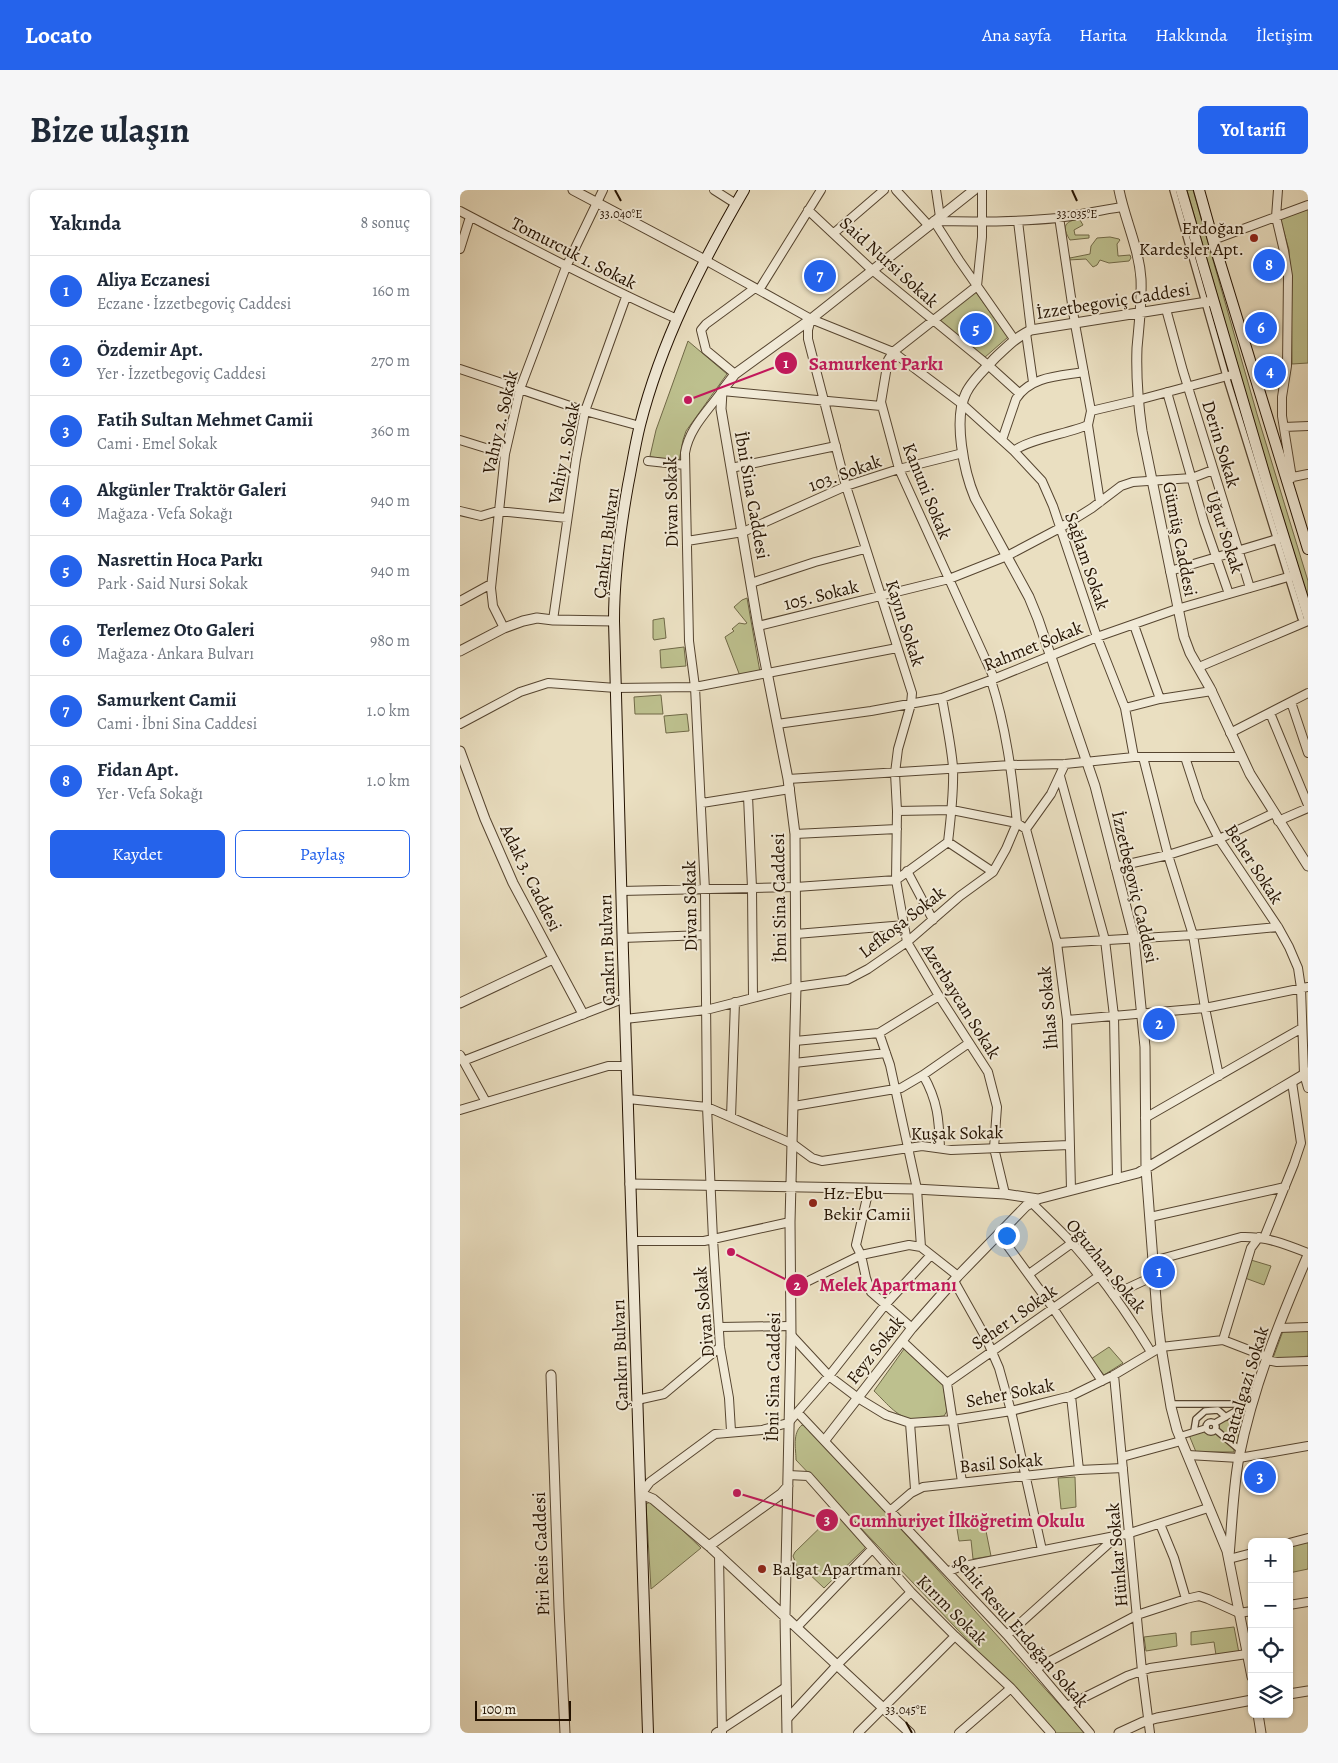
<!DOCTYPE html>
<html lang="tr">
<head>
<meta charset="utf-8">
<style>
  :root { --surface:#fff; --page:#f6f6f7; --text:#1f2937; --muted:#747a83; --line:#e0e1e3; --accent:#2563eb }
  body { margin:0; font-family:Alegreya,serif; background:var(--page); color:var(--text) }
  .controls { position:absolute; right:15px; bottom:15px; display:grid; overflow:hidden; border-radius:8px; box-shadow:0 1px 4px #0004 }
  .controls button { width:45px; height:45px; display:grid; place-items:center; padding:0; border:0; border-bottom:1px solid var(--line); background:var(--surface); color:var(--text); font:25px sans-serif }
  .scale { position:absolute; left:15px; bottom:12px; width:96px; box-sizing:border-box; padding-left:5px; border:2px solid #241200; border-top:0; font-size:14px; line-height:18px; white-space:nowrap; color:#241200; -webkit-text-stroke:4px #f1ead7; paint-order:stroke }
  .you { position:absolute; left:546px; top:1045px; width:18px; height:18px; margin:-12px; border:4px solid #fff; border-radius:50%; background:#1a73e8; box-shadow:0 0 0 8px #1a73e833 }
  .badge { display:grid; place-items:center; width:32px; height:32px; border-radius:50%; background:var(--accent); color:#fff; font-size:16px; font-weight:700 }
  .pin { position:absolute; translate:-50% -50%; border:2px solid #fff; box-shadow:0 1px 5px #0006 }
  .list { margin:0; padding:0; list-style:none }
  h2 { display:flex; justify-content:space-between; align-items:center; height:65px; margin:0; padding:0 20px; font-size:21px }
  h2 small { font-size:16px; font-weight:400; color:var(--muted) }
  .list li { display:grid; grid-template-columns:32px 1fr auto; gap:15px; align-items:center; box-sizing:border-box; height:70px; padding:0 20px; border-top:1px solid var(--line) }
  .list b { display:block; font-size:19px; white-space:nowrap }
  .list p { margin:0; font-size:16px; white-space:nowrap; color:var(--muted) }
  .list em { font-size:16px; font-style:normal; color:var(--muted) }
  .actions { display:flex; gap:10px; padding:15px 20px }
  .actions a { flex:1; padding:11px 0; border:1px solid var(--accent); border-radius:8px; text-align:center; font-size:18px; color:var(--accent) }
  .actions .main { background:var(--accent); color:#fff }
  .icon { flex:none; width:28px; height:28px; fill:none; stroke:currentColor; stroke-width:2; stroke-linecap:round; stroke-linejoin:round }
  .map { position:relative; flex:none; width:848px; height:1543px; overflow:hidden; border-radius:8px }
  header { display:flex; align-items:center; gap:30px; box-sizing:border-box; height:70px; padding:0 25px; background:var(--accent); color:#fff }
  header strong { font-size:24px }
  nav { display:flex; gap:28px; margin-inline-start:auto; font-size:18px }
  .intro { display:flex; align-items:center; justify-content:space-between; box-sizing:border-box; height:120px; padding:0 30px }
  h1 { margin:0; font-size:35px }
  .button { padding:12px 22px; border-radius:8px; background:var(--accent); color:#fff; font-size:18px; font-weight:700 }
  main { display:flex; gap:30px; padding:0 30px }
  aside { flex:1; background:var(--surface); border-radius:8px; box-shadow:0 1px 4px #0004 }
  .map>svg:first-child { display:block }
  .green { fill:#bdc08e; stroke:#706947 }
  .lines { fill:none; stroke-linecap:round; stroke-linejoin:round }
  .pedestrian-casing { stroke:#564530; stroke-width:8 }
  .minor-casing { stroke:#564530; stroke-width:10 }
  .tertiary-casing { stroke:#564530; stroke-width:11 }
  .secondary-casing { stroke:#241200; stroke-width:12 }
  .pedestrian { stroke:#f1ead7; stroke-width:5.5 }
  .minor { stroke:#f1ead7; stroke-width:8 }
  .tertiary { stroke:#f1ead7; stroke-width:9 }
  .secondary { stroke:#f1ead7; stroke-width:10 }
  .ticks { fill:none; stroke:#241200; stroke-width:2 }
  .poi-dot { fill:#8f2418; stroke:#f1ead7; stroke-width:2 }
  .labels { text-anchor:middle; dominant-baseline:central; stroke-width:4; stroke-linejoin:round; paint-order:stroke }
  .poi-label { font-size:18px; fill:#241200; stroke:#f1ead7; text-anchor:start }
  .street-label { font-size:18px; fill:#241200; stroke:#f1ead7 }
  .ticks-label { font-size:12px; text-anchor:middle; fill:#241200; stroke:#f1ead7; stroke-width:4; stroke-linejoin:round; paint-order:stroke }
  .leader { fill:none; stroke:#c2185b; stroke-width:2 }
  .callout-dot { fill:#c2185b; stroke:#f1ead7; stroke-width:2 }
  .mark-label { font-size:15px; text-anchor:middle; font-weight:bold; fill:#fff }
  .callout-label { font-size:19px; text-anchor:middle; font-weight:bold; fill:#c2185b; stroke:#f1ead7; stroke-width:4; stroke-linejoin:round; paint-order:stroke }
</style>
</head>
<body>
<header>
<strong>Locato</strong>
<nav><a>Ana sayfa</a><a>Harita</a><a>Hakkında</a><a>İletişim</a></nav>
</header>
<div class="intro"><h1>Bize ulaşın</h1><a class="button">Yol tarifi</a></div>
<main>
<aside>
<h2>Yakında<small>8 sonuç</small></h2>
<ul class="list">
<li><span class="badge">1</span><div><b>Aliya Eczanesi</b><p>Eczane · İzzetbegoviç Caddesi</p></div><em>160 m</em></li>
<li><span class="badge">2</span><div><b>Özdemir Apt.</b><p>Yer · İzzetbegoviç Caddesi</p></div><em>270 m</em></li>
<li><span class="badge">3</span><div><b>Fatih Sultan Mehmet Camii</b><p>Cami · Emel Sokak</p></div><em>360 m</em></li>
<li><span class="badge">4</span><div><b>Akgünler Traktör Galeri</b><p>Mağaza · Vefa Sokağı</p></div><em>940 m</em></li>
<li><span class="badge">5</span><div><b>Nasrettin Hoca Parkı</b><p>Park · Said Nursi Sokak</p></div><em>940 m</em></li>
<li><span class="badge">6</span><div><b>Terlemez Oto Galeri</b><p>Mağaza · Ankara Bulvarı</p></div><em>980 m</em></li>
<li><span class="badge">7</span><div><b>Samurkent Camii</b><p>Cami · İbni Sina Caddesi</p></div><em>1.0 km</em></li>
<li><span class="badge">8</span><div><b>Fidan Apt.</b><p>Yer · Vefa Sokağı</p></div><em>1.0 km</em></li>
</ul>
<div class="actions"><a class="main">Kaydet</a><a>Paylaş</a></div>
</aside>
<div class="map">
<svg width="848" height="1543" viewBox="0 0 848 1543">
  <rect width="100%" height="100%" fill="#eadfc1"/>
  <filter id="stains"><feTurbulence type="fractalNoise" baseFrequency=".004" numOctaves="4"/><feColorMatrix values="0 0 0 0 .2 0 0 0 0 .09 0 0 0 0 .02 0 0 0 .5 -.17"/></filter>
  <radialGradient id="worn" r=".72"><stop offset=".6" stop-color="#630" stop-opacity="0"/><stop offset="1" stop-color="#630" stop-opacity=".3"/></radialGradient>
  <!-- green -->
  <path class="green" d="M727 0H733L797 224 848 391V409L792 226Z
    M848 19V173L832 174 831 93 829 60 820 28Z
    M614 30H620L623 35 614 40 615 45H629V48L610 50C604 41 602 33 614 30Z
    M650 47 659 49 660 50 657 54 658 66 670 65 671 68 669 71 649 73 640 70 637 75 633 77 626 69 608 70 606 60 610 68 630 64 631 56 637 48Z
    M515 101 548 147 524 168 479 131Z
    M228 151 267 184 226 241 223 250 219 271 192 267 190 266 196 240Z
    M287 408 300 482 280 486 265 447 274 441 272 439 279 433 285 434 287 433 274 417 282 410Z
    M204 428 206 448 194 450 193 448V430Z
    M224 457 226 476 201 478 200 460Z
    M201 505 203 524H175L174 507Z
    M227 524 229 541 206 543 204 526Z
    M791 1070 811 1076 804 1095 785 1088Z
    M848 1140V1166L823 1169 813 1168 823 1141Z
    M649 1157 663 1173 644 1185 631 1169Z
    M444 1159 483 1194 487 1221 484 1226C473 1227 462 1230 452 1229 437 1228 424 1210 414 1201Z
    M786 1218 777 1254 759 1238V1233Z
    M342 1235 348 1236 625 1543H596L336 1270C336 1259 332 1243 342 1235Z
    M744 1241 750 1244 756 1243 774 1259V1262H736L729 1245Z
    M615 1287 616 1317 601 1319 598 1288Z
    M192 1311 241 1358 191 1399 186 1314Z
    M376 1322 406 1357 364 1398 345 1380 340 1384 333 1366 335 1362Z
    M524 1331 531 1366 513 1369 511 1350 499 1351 496 1333Z
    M848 1351V1379L829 1383V1356Z
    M774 1437 779 1463 756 1465 754 1452 731 1455V1442Z
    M716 1443 717 1456 686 1461 684 1447Z"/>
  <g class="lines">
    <defs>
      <path id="pedestrian" d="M713 0 766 186 841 428
        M711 1214H792
        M746 1237a5 5 0 1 1 10 0a5 5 0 1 1-10 0Z
        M755 1233 788 1214
        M756 1240 781 1261
        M734 1241 736 1229 745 1221 758 1220 766 1227
        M720 1246 746 1238"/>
      <path id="minor" d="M254 0 276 14
        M436 0 469 36
        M476 0 480 27
        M522 0V47L517 96 433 162 428 170 421 212 439 279 534 488
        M818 0 816 27 824 61 828 86 827 176 822 207V226L832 288
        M348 20 412 80 528 175 559 203
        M0 21C72 59 143 96 217 129
        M599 27 615 134 631 221 628 235 640 312
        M474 31C516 32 557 32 598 28 619 25 641 20 662 17
        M474 31 499 70 554 149
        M558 31 571 140
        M374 43 424 0
        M753 50 848 15
        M0 59 10 27
        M245 70 351 129 433 162 502 214 554 261 582 291 593 316 637 447 665 518 674 567
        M299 100 361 0
        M706 119 723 181 790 398
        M351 129 348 140V149L386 296 452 503 451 514 438 559 435 583 437 621 436 690 447 752 479 806 528 882 537 917 534 958 545 1004
        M566 143 573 192
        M0 179 125 221 180 236
        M275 184 246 160 241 140 246 134 295 98
        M707 202 744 332 769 404
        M631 221 678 210 775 184
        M824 237 848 236
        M0 250 45 264
        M542 250 556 209C570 186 600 186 624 182
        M554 261C566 250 610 243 628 235
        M188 271 225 275
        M271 278 376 256
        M828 288 848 284
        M0 321 21 326 38 321 107 328
        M227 351 283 342 386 296 439 279 503 263
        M710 381 824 347
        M291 393 355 372 405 359
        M0 411 31 394
        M93 430 116 269 125 221 166 107
        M674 435 700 509
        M298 436 489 389 547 366 600 338 632 318 661 296 673 292 732 288 753 280
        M44 438 33 416 31 398 45 264 60 199 106 77 143 0
        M739 477 848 431
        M831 512 848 563
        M665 518 700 509 752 501
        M810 523 848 615
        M0 534 60 502 88 493 156 498 235 497 437 458
        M317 534 411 521 482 508 531 490 637 447 717 419 835 385
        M770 543 848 503
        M683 567 708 665 733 745 745 818 759 886
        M725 567 739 610 759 649 818 737 829 757 838 778 841 798 844 884 848 898
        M600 586 645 750 654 826 657 989
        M328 589 551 575 605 574 674 567H781
        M288 606 292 698 293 808
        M242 613 330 599
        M437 621 492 620 557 633C552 584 546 537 531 490
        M818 631 848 618
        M566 639 597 753 607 830 611 1000
        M335 644 437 639
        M488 652 533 682
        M655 677 708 665 759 649 814 623
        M447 681 473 730
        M161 701 336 697 436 690 488 652C491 627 494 602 493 577 491 554 486 531 482 508
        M336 744 445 735
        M162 748 245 745
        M597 753 733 745 818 737
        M165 829 246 820 336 797 387 790 408 779 447 752 500 706 533 682 546 659 557 633 566 639 591 604 605 574
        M607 830 745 818 848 797
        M419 843 430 875 457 999 461 1057 498 1086
        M335 851 419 843 479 806
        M0 865 26 912
        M3 871 165 808
        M334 873 426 863
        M463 885C478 911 479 930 480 958
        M168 909 247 917 333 954 352 968 362 971 462 956 491 960 609 955
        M334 916 441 898 463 885 509 853
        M0 920 148 876H167
        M271 927 275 812
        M685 928 842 838
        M409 999 396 1055 401 1065 406 1088 411 1102 452 1138
        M571 1012C585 1026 599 1039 612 1053 642 1087 668 1124 691 1162
        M690 1027 825 997
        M539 1044 593 1118 642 1191
        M804 1048 834 974 841 953 832 892
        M172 1051H244L330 1032
        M693 1071 781 1047C805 1046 825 1054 848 1063
        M569 1084 612 1053
        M494 1091 526 1148 539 1178 551 1221 582 1360
        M330 1100 401 1065 449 1055 461 1057
        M653 1105 694 1086
        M260 1137 330 1136
        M819 1138 848 1137
        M331 1145 369 1186 398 1208 426 1225 450 1233 493 1230 551 1221 611 1206 654 1185 701 1157 763 1150 807 1167
        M763 1150 791 1058 799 1047
        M442 1151 487 1193 502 1292
        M806 1170 817 1172 848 1171
        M654 1185 682 1481 690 1543
        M487 1193 639 1086
        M611 1206 619 1280
        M177 1210 204 1204 260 1157
        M338 1223 547 1445 630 1543
        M450 1233 455 1299
        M271 1241 269 1208 260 1157 253 1049 247 917 245 700 235 497 229 451 225 263C229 238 248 221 262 201L421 216
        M728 1265 779 1268 848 1256
        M662 1267 721 1251
        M328 1285 348 1286 451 1402 495 1446 551 1498 591 1543
        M181 1304 190 1292 255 1244 302 1240 328 1233 369 1186 425 1115 471 1065
        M430 1321 451 1303 463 1297 619 1280 663 1278
        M700 1334 714 1368 726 1409
        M829 1353 848 1348
        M259 1365 262 1543
        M769 1369 792 1363
        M489 1381 499 1377 670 1343 748 1318
        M829 1415 848 1412
        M337 1437 412 1359
        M547 1445 656 1347
        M577 1478 677 1425 726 1409 739 1406 748 1409 779 1423 792 1421
        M607 1516 667 1486 690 1478 787 1464
        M327 1529 378 1474 451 1402
        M256 1543 326 1497
        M398 1543 495 1446
        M499 1543 551 1498"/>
      <path id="tertiary" d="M113 0 245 70
        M659 0C665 30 679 58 681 89 682 112 679 135 677 158 676 186 678 213 682 241L724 447 730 463 750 498 790 584 848 676
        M753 111 571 140C556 147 547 157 535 168 525 179 512 190 506 203 493 229 504 282 515 308L569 407 578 429 635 596 674 748 685 857 686 979 697 1123 701 1157 711 1217 717 1240 767 1361 792 1487
        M0 461 44 438 63 431 77 428 93 430 154 431
        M0 561 25 629 53 693 123 824
        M0 813 93 769
        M170 994 455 999 545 1004 578 1009 678 983 848 882
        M91 1185 99 1418 105 1543
        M365 1250 452 1138 498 1086 566 1016 578 1009
        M181 1304 193 1309 249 1356 450 1543
        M249 1356 321 1304 328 1296
        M769 1366C772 1334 773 1299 779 1267 793 1197 820 1130 848 1065
        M829 1504 848 1501
        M798 1524 801 1543
        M327 1543 325 1425 331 1145 330 1032 336 797 335 644 328 589 298 436 261 219 262 201 275 184 351 129 514 0
        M659 1543 683 1532 697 1528 792 1510"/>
      <path id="secondary" d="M721 0 807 293 848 425
        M739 0 753 50 848 359
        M188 1543 163 763 154 431C154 385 160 340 168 295 172 275 175 255 180 235 201 152 241 74 284 0"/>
    </defs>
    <!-- pedestrian casing -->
    <use href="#pedestrian" class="pedestrian-casing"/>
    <!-- minor casing -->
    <use href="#minor" class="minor-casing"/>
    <!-- tertiary casing -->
    <use href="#tertiary" class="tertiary-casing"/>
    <!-- secondary casing -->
    <use href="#secondary" class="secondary-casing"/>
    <!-- pedestrian -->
    <use href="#pedestrian" class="pedestrian"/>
    <!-- minor -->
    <use href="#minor" class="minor"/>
    <!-- tertiary -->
    <use href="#tertiary" class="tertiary"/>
    <!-- secondary -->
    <use href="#secondary" class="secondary"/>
  </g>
  <!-- ticks -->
  <path class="ticks" d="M155 0 161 11M612 0 617 11M446 1532 452 1543"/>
  <!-- markers -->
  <g class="poi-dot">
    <circle cx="794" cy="48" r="5"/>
    <circle cx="353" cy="1013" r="5"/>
    <circle cx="302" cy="1379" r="5"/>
  </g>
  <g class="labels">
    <!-- poi labels -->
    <g class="poi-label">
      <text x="784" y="38" text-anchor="end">Erdoğan<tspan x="784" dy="21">Kardeşler Apt.</tspan></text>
      <text x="363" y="1003">Hz. Ebu<tspan x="363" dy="21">Bekir Camii</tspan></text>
      <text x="312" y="1379">Balgat Apartmanı</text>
    </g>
    <!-- street labels -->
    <g class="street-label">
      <text transform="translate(114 63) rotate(27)">Tomurcuk 1. Sokak</text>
      <text transform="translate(429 72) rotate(42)">Said Nursi Sokak</text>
      <text transform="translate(653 111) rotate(-9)">İzzetbegoviç Caddesi</text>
      <text transform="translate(40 232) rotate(-77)">Vahiy 2. Sokak</text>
      <text transform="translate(761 254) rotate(73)">Derin Sokak</text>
      <text transform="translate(104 263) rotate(-79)">Vahiy 1. Sokak</text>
      <text transform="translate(385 283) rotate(-20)">103. Sokak</text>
      <text transform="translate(467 301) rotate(68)">Kanuni Sokak</text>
      <text transform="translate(292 305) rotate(80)">İbni Sina Caddesi</text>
      <text transform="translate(211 312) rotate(-91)">Divan Sokak</text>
      <text transform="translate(765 342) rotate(72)">Uğur Sokak</text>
      <text transform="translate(720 349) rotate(79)">Gümüş Caddesi</text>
      <text transform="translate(146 353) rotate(-83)">Çankırı Bulvarı</text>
      <text transform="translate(627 371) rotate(71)">Sağlam Sokak</text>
      <text transform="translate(361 405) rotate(-14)">105. Sokak</text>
      <text transform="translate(445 433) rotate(72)">Kayın Sokak</text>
      <text transform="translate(573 456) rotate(-22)">Rahmet Sokak</text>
      <text transform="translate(794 674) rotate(57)">Beher Sokak</text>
      <text transform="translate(71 688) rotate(64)">Adak 3. Caddesi</text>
      <text transform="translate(675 697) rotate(77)">İzzetbegoviç Caddesi</text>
      <text transform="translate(319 708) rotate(-91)">İbni Sina Caddesi</text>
      <text transform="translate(230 716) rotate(-91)">Divan Sokak</text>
      <text transform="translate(442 732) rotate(-38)">Lefkoşa Sokak</text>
      <text transform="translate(147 760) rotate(-92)">Çankırı Bulvarı</text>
      <text transform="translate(501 811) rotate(58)">Azerbaycan Sokak</text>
      <text transform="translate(588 818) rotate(-95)">İhlas Sokak</text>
      <text transform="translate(497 943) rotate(-1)">Kuşak Sokak</text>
      <text transform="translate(646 1076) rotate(51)">Oğuzhan Sokak</text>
      <text transform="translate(244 1122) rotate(-95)">Divan Sokak</text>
      <text transform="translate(554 1127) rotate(-35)">Seher 1 Sokak</text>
      <text transform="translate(415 1160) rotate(-52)">Feyz Sokak</text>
      <text transform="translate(160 1165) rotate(-92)">Çankırı Bulvarı</text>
      <text transform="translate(313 1187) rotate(-89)">İbni Sina Caddesi</text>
      <text transform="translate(785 1195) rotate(-73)">Battalgazi Sokak</text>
      <text transform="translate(550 1203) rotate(-11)">Seher Sokak</text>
      <text transform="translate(541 1273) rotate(-5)">Basil Sokak</text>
      <text transform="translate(81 1364) rotate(-92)">Piri Reis Caddesi</text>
      <text transform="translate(657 1365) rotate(-95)">Hünkar Sokak</text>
      <text transform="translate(492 1420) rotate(45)">Kırım Sokak</text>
      <text transform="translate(561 1441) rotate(49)">Şehit Resul Erdoğan Sokak</text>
    </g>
  </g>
  <g class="ticks-label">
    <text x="161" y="28">33.040°E</text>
    <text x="617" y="28">33.035°E</text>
    <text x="446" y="1524">33.045°E</text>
  </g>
  <!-- callouts -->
  <path class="leader" d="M228 210L326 173M271 1062L337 1095M277 1303L367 1330"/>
  <g class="callout-dot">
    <circle cx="228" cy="210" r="5"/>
    <circle cx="271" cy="1062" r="5"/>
    <circle cx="277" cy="1303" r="5"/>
    <circle cx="326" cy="173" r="12"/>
    <circle cx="337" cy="1095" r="12"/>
    <circle cx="367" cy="1330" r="12"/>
  </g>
  <g class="mark-label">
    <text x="326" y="178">1</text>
    <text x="337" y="1100">2</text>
    <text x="367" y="1335">3</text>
  </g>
  <g class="callout-label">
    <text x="416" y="180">Samurkent Parkı</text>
    <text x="428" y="1101">Melek Apartmanı</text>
    <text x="507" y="1337">Cumhuriyet İlköğretim Okulu</text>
  </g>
  <rect width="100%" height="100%" filter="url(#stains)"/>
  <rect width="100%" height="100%" fill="url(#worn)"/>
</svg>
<div class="controls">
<button>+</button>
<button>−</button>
<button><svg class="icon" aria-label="locate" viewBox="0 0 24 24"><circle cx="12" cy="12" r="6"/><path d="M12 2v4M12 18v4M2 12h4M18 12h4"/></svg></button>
<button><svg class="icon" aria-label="layers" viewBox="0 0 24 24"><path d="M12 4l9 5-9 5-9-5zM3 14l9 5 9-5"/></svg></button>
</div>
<div class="scale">100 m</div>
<div class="you"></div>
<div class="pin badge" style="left:699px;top:1082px">1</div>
<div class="pin badge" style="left:699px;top:834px">2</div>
<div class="pin badge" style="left:800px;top:1287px">3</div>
<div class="pin badge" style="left:810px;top:182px">4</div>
<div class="pin badge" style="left:516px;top:139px">5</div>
<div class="pin badge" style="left:801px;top:138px">6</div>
<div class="pin badge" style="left:360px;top:86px">7</div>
<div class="pin badge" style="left:809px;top:75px">8</div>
</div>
</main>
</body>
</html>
